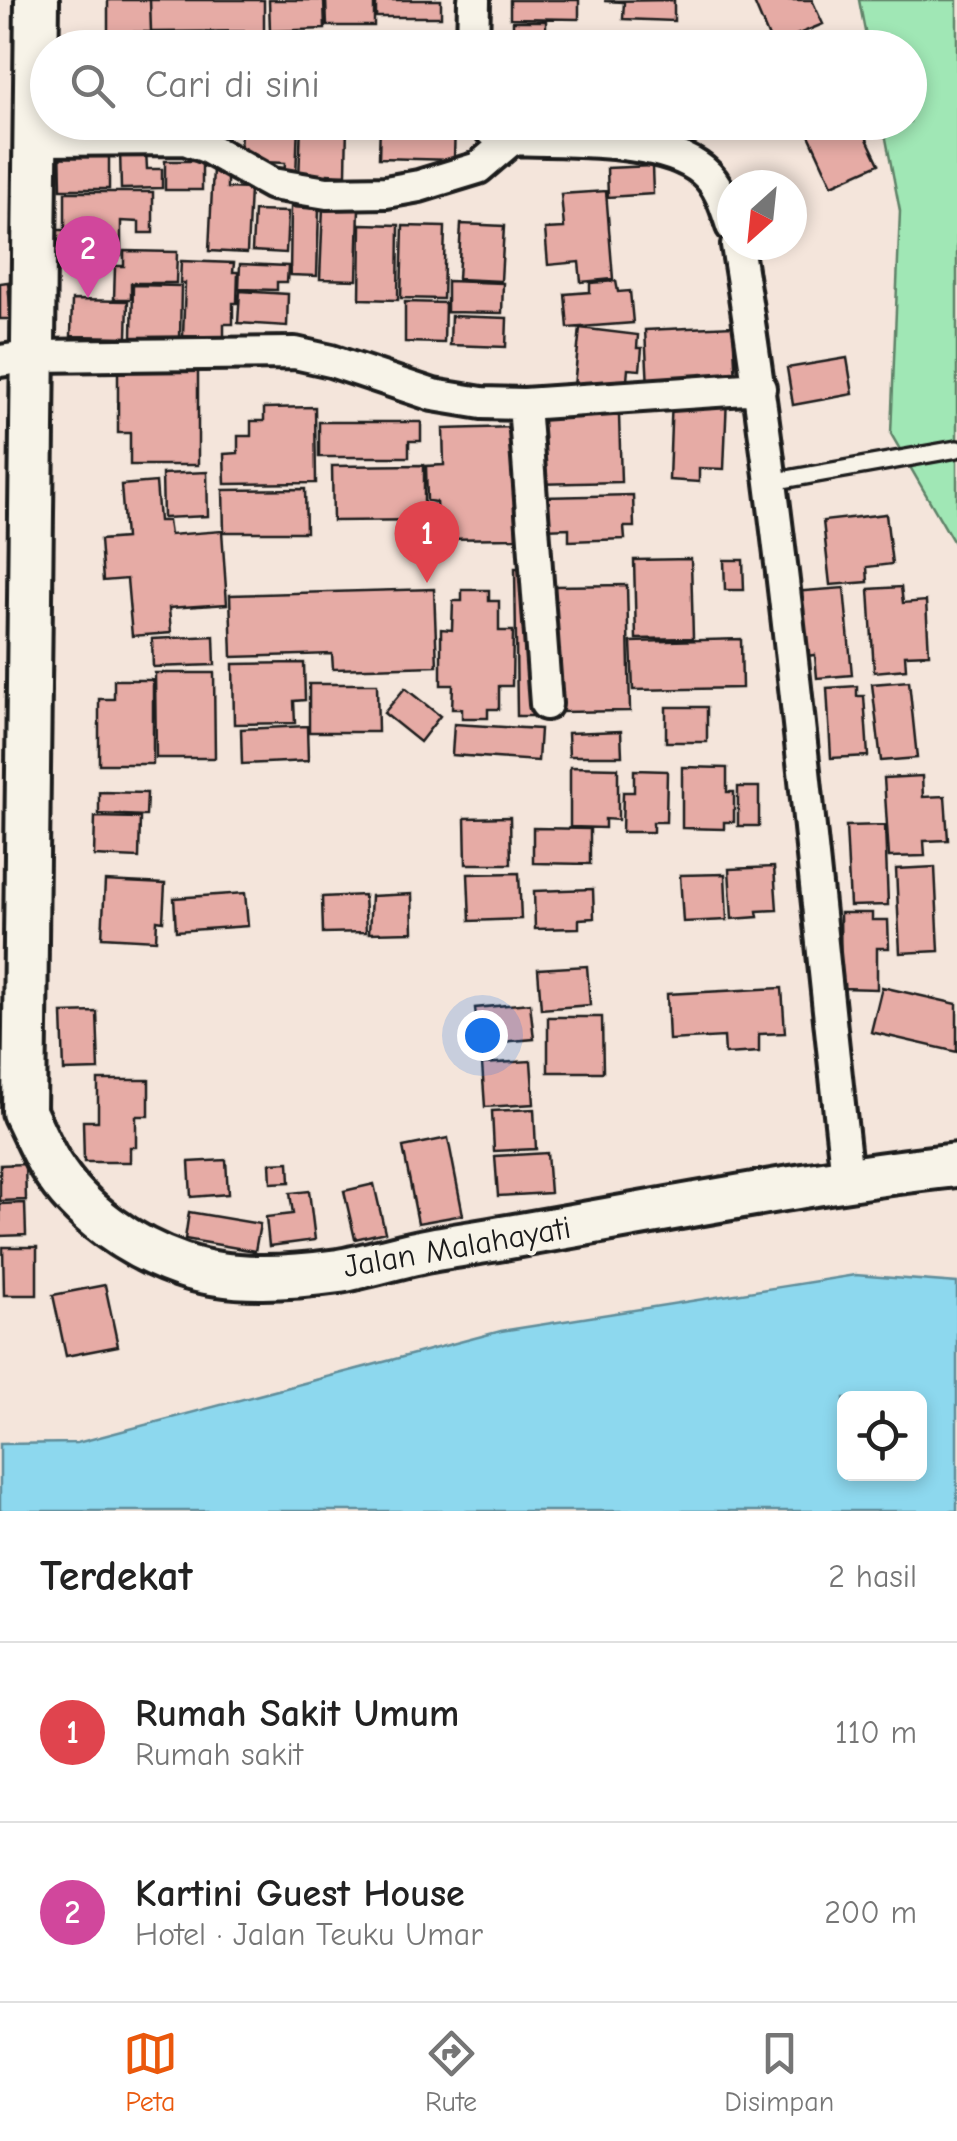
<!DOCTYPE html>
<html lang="id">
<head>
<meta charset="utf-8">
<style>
  :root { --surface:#fff; --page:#f6f6f6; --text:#222; --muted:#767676; --line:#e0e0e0; --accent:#ea580c }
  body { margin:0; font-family:"Comic Neue",sans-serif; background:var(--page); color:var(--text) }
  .controls { position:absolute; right:30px; bottom:30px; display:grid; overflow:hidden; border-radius:15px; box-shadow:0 5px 15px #0003 }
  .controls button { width:90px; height:90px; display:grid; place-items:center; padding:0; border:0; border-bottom:2px solid var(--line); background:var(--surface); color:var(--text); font:50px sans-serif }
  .compass { position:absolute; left:717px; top:170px; width:90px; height:90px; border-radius:50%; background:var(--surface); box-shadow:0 5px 15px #0003; rotate:207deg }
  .you { position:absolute; left:482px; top:1035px; width:35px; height:35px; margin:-25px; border:8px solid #fff; border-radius:50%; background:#1a73e8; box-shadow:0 0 0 15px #1a73e833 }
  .badge { display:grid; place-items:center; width:65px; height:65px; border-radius:50%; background:var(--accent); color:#fff; font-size:32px; font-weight:700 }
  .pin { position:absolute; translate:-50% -82px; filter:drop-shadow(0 2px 5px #0008) }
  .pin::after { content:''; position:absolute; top:52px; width:35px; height:30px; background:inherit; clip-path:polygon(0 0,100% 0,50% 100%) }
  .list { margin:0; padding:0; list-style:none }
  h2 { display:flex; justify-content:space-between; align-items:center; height:130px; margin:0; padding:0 40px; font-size:42px }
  h2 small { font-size:32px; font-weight:400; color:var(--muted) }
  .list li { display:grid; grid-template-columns:65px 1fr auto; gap:30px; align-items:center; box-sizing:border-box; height:180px; padding:0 40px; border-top:2px solid var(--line) }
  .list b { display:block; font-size:38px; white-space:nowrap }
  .list p { margin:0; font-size:32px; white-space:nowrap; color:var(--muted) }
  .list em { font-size:32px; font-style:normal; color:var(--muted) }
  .icon { flex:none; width:55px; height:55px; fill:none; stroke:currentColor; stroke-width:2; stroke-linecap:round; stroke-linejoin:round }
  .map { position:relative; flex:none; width:957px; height:1511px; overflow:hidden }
  .search { position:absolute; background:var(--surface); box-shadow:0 5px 15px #0003; left:30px; right:30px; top:30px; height:110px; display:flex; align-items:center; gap:25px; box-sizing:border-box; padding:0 35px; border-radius:55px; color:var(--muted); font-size:38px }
  .sheet { height:490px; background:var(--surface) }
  nav { display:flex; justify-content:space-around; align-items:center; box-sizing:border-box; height:140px; border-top:2px solid var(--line); background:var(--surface); font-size:28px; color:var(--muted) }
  nav a { display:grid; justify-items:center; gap:5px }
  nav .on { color:var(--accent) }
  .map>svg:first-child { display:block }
  .green { fill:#a0e7b5; stroke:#5e8268; stroke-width:2.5 }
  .water { fill:#8dd8ee; stroke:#608d9a; stroke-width:2.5; fill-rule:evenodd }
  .building { fill:#e6aba5; stroke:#1c1c1c; stroke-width:2.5 }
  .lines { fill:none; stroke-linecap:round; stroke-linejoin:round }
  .service-casing { stroke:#1c1c1c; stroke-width:22 }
  .minor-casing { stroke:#1c1c1c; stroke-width:38 }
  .secondary-casing { stroke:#1c1c1c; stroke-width:50 }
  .service { stroke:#f7f3e8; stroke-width:15 }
  .minor { stroke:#f7f3e8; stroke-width:30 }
  .secondary { stroke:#f7f3e8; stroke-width:42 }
  .labels { text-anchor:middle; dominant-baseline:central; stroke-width:9; stroke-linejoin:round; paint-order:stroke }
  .street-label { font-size:32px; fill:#1c1c1c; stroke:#f7f3e8 }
</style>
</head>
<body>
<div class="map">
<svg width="957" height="1511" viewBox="0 0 957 1511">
  <rect width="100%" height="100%" fill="#f4e5db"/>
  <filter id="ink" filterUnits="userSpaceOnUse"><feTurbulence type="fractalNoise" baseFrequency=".01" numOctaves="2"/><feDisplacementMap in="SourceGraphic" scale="20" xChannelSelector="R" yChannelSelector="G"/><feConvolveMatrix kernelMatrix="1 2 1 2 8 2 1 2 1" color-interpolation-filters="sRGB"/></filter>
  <g filter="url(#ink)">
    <!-- green -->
    <path class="green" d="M859 0H957V548L891 434 900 211 883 123 910 122V48L868 47Z"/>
    <!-- water -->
    <path class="water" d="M855 1275 957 1283V1511H0V1444L77 1443 501 1331ZM844 1398H920V1474H844Z"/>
    <!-- building -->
    <path class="building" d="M108 0H150L151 32H108Z
      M150 0H264V31L151 32Z
      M269 0H324L325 29 270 31Z
      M326 0H374V26H327Z
      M376 0H441V17H376Z
      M510 0H579V19L510 18Z
      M674 0V21L623 19 624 2 604 1Z
      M753 0H812L823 24 772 45Z
      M513 21H546V45H513Z
      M177 35 217 36V48H177Z
      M198 122H222V141H197Z
      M241 122H298L296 177 284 176 285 163 240 161Z
      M301 122H347L346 175 328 174V182L299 181Z
      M380 122H455L454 160 379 158Z
      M808 122H859L879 164 832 185 804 124Z
      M60 142 109 143V189H61Z
      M120 150H146L147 169H162V188L121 189Z
      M165 161H202V190H165Z
      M652 166 653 194 608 197 607 168Z
      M213 168 227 169V188L250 189 247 253 209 251Z
      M606 191 613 279 581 282 579 262 548 265 545 229 564 228 561 194Z
      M65 192H153V233H139V222L121 221V255H51V230H65Z
      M291 207 319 209 317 276 290 275Z
      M323 207 359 208 357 280 320 279Z
      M254 211 288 212 286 253 252 251Z
      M361 224 399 225 398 300 360 299Z
      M461 224 504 226 501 281 458 279Z
      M403 226 445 227 443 299 401 298Z
      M124 251 177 252 176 283H131V299H114L115 266H124Z
      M181 261 234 263 233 272H238L237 303H233V324H224V337L183 336 185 283H180Z
      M240 264 288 266 287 282H277V290L239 289Z
      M447 281 503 283 502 313 447 312Z
      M616 281 618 292 630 291 633 323 568 328 565 294 590 292V283Z
      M8 282 11 319H0V283Z
      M133 285 181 286 180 339 132 337Z
      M240 291 288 294 287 326 238 323Z
      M72 300 128 301 127 337 71 336Z
      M405 302 445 303 444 343 405 342Z
      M451 316 507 318 506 347 450 345Z
      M733 326 736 382 648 387 645 330Z
      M580 328 638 335 637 348H642L640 370 628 369 626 392 574 386Z
      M847 358 853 394 793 405 787 368Z
      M198 367V465H130V433H118V368Z
      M672 395 727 397 724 469 699 468V482L669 480Z
      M315 407 316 483 225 484 224 454 238 453V436H251V421H264V408Z
      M619 415 621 482 534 484 531 418Z
      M319 422H421V441H409V457H319Z
      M515 427 527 500H516V538L438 539 436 502 427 501 426 466 444 465 443 429Z
      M424 465V506L433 505V520L333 521 332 466Z
      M207 472 208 516 163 518 162 474Z
      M156 482 159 521H168L170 535 222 531 227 604 169 608 171 633 132 636 127 579 103 581 100 540 125 538 121 485Z
      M305 489 306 532H224L223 490Z
      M633 495 634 527H624L625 539 569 541V528L544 529 543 497Z
      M886 514 892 564 867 567 868 582 830 585 823 521Z
      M691 559 693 638 636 639 634 560Z
      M724 560H743L744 590H725Z
      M515 568H531L533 716H517Z
      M627 585 630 711 557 712 554 586Z
      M901 587 903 603 926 601 929 654 905 655 906 669 874 672 869 589Z
      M844 588 852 675 817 678 815 655 797 657 792 592Z
      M434 589 437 666 333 669 332 654 232 657 230 595Z
      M462 590H489V601H499V631H513L512 686H499V709H488V718H462V709H452L453 685H441V629L452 630 453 601H462Z
      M214 636 215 665 153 667 152 639Z
      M741 639 742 688 633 690 631 642Z
      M304 663 305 700 294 701 295 723 234 724 233 664Z
      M155 673H214L215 758H156Z
      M114 680H153V764H99V699H114Z
      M909 681 917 758 881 761 872 684Z
      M309 684H377L378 732H309Z
      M857 686V696H864L868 756 831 758 827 688Z
      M405 688 440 716 420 742 384 713Z
      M666 707H707V742H666Z
      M454 724 540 729 538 761 452 755Z
      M307 726 308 761 242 764 241 729Z
      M621 731 622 756H569L568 733Z
      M570 767 618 768V820L605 819V828L570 827Z
      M682 767 727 768V792H734V822H724V829L682 828Z
      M634 770 667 771 666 822H653V832H622L623 792H634Z
      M922 776 923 797 945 796 948 840 924 841 925 856 889 857 884 778Z
      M738 787H759V826H738Z
      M99 792 147 793 146 816 99 814Z
      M95 817 140 818 139 858 94 856Z
      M510 817 511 864H466L465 818Z
      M885 825 888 905 850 906 846 826Z
      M533 828 590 829V864L533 863Z
      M774 867 777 910 757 911 758 917 732 919 729 869Z
      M935 867 939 951 900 953 896 869Z
      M519 873 521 919 470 921 468 874Z
      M725 874 727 920 683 922 680 875Z
      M105 881 165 884 163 921 157 920 156 940 102 937Z
      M593 889 594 918 579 919V928L535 929 534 891Z
      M245 893 248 926 176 931 174 898Z
      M412 894 413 932 369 933 371 896Z
      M364 895 366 932 323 933 322 897Z
      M840 913H872V920H888L889 948H877V989L841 988Z
      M587 966 590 1005 541 1009 538 969Z
      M882 987 957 1004V1052L871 1032Z
      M782 988 785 1033 759 1034V1052L725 1054 724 1037 669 1040 667 994Z
      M530 1003 534 1039 479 1044 475 1008Z
      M97 1012 99 1070 64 1071 62 1013Z
      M548 1017H602L603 1072H548Z
      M531 1061 534 1104 485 1107 482 1064Z
      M98 1080H149V1116H136V1147H130V1162H84L83 1121H98Z
      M534 1109 536 1149 494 1151 492 1111Z
      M448 1138 463 1215 418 1223 403 1147Z
      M547 1153 550 1193 498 1196 495 1156Z
      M226 1160 228 1194 191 1197 189 1162Z
      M289 1162 290 1182 271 1183 270 1163Z
      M25 1164 26 1200 0 1201V1165Z
      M374 1184 385 1232 355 1239 344 1191Z
      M309 1191 315 1240 269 1246 266 1217 293 1214 290 1193Z
      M25 1203 26 1235 0 1236V1204Z
      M189 1212 260 1224 255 1251 185 1239Z
      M3 1247H37V1295H4Z
      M105 1285 118 1346 66 1356 53 1295Z"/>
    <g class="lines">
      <defs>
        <path id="service" d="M771 482 957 449"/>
        <path id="minor" d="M473 48 474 0
          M482 122 496 134 512 139C565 142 662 136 703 171 719 184 726 207 732 226
          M36 140 185 139 206 147 272 184 327 193 386 192 419 186 478 168 512 139
          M737 245C787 554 812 867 847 1177
          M0 361 34 356 295 353 331 361 433 395 482 403 524 404 760 388
          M524 404 546 704"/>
        <path id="secondary" d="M37 0 24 1112C33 1130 41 1150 51 1166 80 1213 131 1248 181 1265 230 1282 288 1278 339 1271 373 1265 407 1253 442 1248 614 1221 784 1184 957 1165"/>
      </defs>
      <!-- service casing -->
      <use href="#service" class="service-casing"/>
      <!-- minor casing -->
      <use href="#minor" class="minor-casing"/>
      <!-- secondary casing -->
      <use href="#secondary" class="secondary-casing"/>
      <!-- service -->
      <use href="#service" class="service"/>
      <!-- minor -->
      <use href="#minor" class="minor"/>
      <!-- secondary -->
      <use href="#secondary" class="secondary"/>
    </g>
  </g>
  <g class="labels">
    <!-- street labels -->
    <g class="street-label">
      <text transform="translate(457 1247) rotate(-10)">Jalan Malahayati</text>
    </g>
  </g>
</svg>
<div class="controls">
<button><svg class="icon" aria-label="locate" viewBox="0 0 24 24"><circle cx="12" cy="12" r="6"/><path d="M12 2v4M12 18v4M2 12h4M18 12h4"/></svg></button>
</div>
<svg class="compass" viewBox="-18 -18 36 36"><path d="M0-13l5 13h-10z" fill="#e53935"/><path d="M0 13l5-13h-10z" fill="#767676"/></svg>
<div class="you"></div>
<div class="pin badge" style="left:427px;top:583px;background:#e0444e">1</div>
<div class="pin badge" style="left:88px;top:298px;background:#d1479c">2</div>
<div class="search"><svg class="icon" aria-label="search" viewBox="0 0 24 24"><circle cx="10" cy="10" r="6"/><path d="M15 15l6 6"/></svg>Cari di sini</div>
</div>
<section class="sheet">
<h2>Terdekat<small>2 hasil</small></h2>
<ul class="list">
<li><span class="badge" style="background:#e0444e">1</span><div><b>Rumah Sakit Umum</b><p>Rumah sakit</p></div><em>110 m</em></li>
<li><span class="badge" style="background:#d1479c">2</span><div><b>Kartini Guest House</b><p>Hotel · Jalan Teuku Umar</p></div><em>200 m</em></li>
</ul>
</section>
<nav>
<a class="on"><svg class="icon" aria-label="map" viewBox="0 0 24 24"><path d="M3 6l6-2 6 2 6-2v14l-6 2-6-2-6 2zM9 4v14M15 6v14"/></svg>Peta</a>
<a><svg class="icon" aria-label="directions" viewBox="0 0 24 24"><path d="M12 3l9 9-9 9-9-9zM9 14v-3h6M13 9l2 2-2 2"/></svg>Rute</a>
<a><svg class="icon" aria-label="saved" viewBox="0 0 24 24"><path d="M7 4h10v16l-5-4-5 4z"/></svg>Disimpan</a>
</nav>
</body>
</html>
